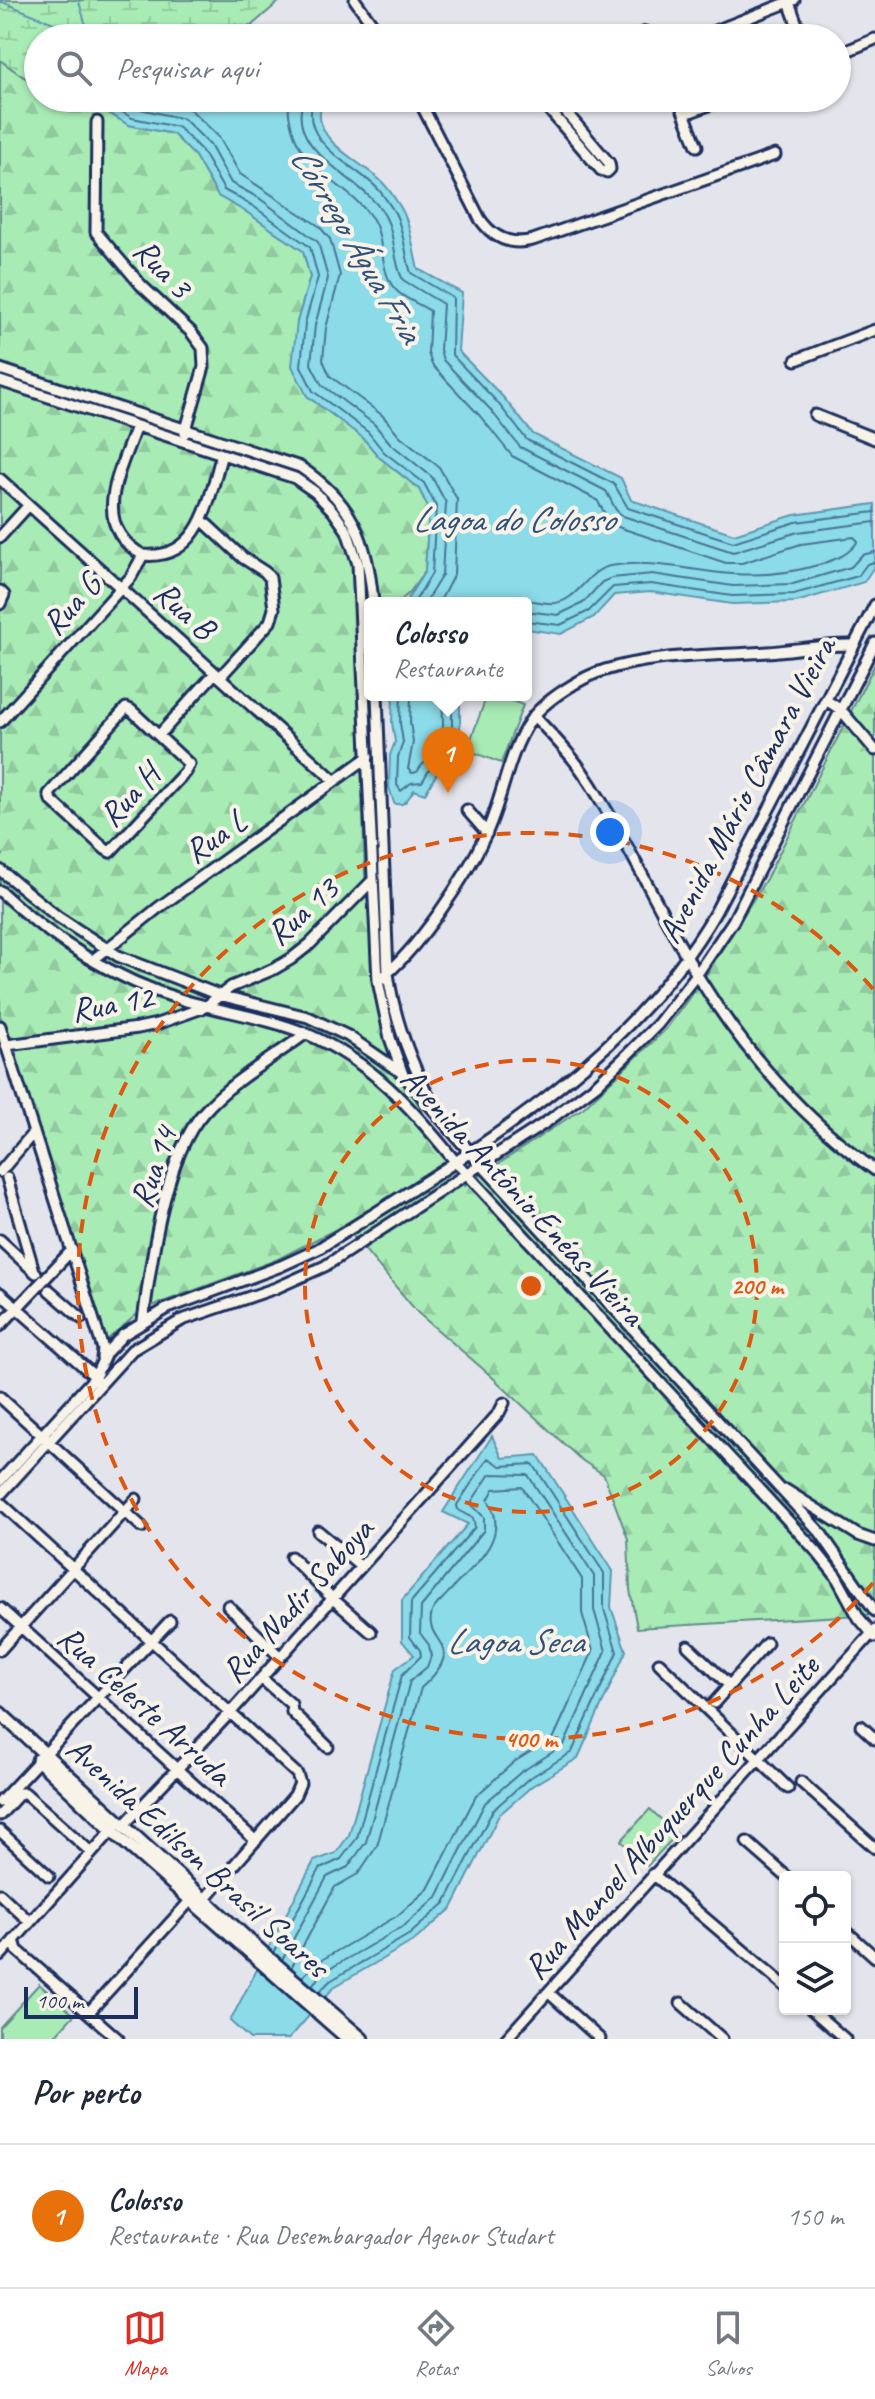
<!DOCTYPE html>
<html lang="pt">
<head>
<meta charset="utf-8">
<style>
  :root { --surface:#fff; --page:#f2f2f3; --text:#1f2937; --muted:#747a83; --line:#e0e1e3; --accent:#d93025 }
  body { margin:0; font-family:Caveat,sans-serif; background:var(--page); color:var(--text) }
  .controls { position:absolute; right:24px; bottom:24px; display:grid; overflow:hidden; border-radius:8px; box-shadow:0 2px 6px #0004 }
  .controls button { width:72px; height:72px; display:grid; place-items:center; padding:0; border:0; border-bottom:2px solid var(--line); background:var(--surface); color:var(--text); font:40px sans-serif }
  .scale { position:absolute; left:24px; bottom:20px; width:114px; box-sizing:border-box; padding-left:8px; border:4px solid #1b2f5e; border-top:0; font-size:22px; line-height:28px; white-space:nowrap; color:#1b2f5e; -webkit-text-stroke:6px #f7f3e8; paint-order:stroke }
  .you { position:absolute; left:610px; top:832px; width:28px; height:28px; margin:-20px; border:6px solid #fff; border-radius:50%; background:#1a73e8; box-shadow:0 0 0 12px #1a73e833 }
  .badge { display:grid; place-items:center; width:52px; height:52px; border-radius:50%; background:var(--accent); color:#fff; font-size:26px; font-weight:700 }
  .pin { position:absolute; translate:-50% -66px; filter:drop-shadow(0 2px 4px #0008) }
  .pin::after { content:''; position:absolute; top:42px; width:28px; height:24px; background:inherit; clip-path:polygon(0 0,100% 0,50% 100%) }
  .popup { position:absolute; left:364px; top:597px; width:168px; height:104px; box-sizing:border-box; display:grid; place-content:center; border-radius:8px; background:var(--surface); filter:drop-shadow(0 2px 6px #0005); font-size:26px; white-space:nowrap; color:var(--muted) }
  .popup b { font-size:30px; color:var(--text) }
  .popup::after { content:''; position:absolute; left:50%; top:100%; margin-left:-16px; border:16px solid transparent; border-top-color:var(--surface) }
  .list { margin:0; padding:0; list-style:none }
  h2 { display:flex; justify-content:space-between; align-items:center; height:104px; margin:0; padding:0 32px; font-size:34px }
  h2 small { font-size:26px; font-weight:400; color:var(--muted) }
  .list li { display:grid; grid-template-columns:52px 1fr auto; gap:24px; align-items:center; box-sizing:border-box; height:144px; padding:0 32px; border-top:2px solid var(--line) }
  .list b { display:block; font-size:30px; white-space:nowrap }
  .list p { margin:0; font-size:26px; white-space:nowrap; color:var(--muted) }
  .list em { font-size:26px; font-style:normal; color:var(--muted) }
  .icon { flex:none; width:44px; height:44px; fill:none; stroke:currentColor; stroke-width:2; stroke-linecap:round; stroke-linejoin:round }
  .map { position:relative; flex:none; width:875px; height:2039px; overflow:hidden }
  .search { position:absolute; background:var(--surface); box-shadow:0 2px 6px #0004; left:24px; right:24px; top:24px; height:88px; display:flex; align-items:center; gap:20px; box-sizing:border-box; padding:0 28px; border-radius:44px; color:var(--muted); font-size:30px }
  .sheet { height:248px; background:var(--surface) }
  nav { display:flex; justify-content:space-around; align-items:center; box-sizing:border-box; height:112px; border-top:2px solid var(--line); background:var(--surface); font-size:22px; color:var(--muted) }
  nav a { display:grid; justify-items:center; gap:4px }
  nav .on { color:var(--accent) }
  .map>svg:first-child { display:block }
  .grass { fill:#a8ebb5; stroke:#628d8a; stroke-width:2 }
  .forest { fill:url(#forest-firs); stroke:#628d8a; stroke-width:2 }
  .wetland { fill:url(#wetland-marsh); stroke:#628d8a; stroke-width:2 }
  .water { fill:#8cdbe9; stroke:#5f96b1; stroke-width:2 }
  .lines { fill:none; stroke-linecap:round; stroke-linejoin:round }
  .shore { stroke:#487496; stroke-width:2 }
  .stream { stroke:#5f96b1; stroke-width:2 }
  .minor-tunnel { stroke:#bcc1d0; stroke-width:9; stroke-dasharray:9 4.5; stroke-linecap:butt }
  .minor-casing { stroke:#1b2f5e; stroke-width:15 }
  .major-casing { stroke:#1b2f5e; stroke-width:17 }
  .minor { stroke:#f7f3e8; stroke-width:9 }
  .major { stroke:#f7f3e8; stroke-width:11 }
  .ring { fill:none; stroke:#de5710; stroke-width:4; stroke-dasharray:14 10 }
  .labels { text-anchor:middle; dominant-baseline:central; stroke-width:8; stroke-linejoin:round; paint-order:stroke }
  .street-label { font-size:34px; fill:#1b2f5e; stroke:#f7f3e8 }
  .water-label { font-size:36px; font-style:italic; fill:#32517a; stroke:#f7f3e8 }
  .centre { fill:#de5710; stroke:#f7f3e8; stroke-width:4 }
  .ring-label { font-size:24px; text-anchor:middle; font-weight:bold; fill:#de5710; stroke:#f7f3e8; stroke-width:8; stroke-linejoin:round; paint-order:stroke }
</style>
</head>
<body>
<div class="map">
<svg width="875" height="2039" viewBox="0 0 875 2039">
  <defs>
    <pattern id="forest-firs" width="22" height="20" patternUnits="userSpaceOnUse" patternTransform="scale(2)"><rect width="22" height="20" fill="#a8ebb5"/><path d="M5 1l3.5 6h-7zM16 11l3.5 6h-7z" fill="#90ca9e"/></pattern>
    <pattern id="wetland-marsh" width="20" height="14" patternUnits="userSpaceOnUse" patternTransform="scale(2)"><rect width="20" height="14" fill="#a8ebb5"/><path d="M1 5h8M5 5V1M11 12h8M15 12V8" fill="none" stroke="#90ca9e"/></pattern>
  </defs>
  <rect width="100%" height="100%" fill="#e4e5ec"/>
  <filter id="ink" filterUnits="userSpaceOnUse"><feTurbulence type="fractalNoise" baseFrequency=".0125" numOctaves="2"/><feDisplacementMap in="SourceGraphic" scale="16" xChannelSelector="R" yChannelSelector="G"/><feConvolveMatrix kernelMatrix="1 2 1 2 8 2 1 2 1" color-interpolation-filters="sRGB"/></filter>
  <g filter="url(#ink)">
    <!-- grass -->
    <path class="grass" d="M487 695H496L523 705 501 763 467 750Z
      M650 1809 677 1834 647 1866 621 1841Z
      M39 1984 74 2015 52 2039H0V2027Z"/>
    <!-- forest -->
    <path class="forest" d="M0 60 22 76 38 84V98H75L95 105 129 125 173 134 195 156 218 196 248 213 303 251 310 277 297 322 363 438 379 457 419 489 429 509 425 571 410 592 398 603H370V628L357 640 365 874 377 1002 393 1060 465 1186 583 1108 666 1029 706 975 766 879 875 664V1614L637 1628 630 1590 628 1539 604 1475 580 1459 490 1375 418 1313 344 1225 276 1260 152 1306 136 1315 107 1340 0 1015V859L3 855 0 853Z"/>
    <!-- wetland -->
    <path class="wetland" d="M0 0H281L251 26H215L178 38H38V84L22 76 0 60Z"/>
    <!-- water -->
    <path class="water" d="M215 26H251L282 38H178Z
      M103 98H323C306 141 359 158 383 183 390 190 396 200 401 208 411 225 413 251 418 269L462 293 458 351 503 397 533 434 621 478 631 500 734 534 794 515 875 504V565L864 582 796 602 732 604 651 592 614 595 594 617 561 634 526 629V603H405L425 571 429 509 419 489 379 457 363 438 307 396 292 366 297 322 310 277 303 251 248 213 218 196 195 156 173 134 129 125 95 105Z
      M393 695H460V735L453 762 437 773 425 794 414 790C408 798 405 808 394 803L389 787 390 755 395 742 392 723Z
      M492 1436 502 1458 538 1455 613 1571 611 1607 626 1651 578 1758 532 1786 499 1815 452 1908 415 1940 334 1987 289 2039H250L230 2021 314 1861 336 1853 349 1835 395 1669 414 1655 402 1641V1600L468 1524 443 1512Z"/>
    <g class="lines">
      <!-- shore -->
      <path class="shore" d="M108 98 109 104 132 118 178 127 202 151 224 190 253 206 310 247 318 277 305 323 301 366 313 391 368 432 384 452 424 483 436 506 432 573 414 603
        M118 98 136 108 184 119 210 145 231 183 259 198 318 242 328 278 315 325 311 364 322 385 374 424 391 444 432 477 446 503 442 575 425 603
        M146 98 180 104 191 110 219 137 240 174 319 226 330 239 340 275 326 328 323 360 330 376 382 415 400 436 439 467 457 499 454 574 439 603
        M291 98C287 109 289 117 292 128 303 171 347 184 372 218 386 239 378 275 398 292 407 300 420 304 430 311L428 353 432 365 480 416 512 456 597 500 608 519 618 527 726 563H742L801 544 854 537 858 541C848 556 836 559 818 565 791 573 762 576 733 574 691 571 653 559 610 566 587 570 579 600 555 603 540 605 528 596 513 603
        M304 98C282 154 369 178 387 220 396 239 393 262 403 280L443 304 440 350 443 360 489 408 520 447 606 491 616 510 623 516 733 552 798 532 875 522
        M314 98C297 142 352 163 377 188 383 194 390 205 395 213 404 230 405 255 411 273L453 298 452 355 497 402 527 440 614 484 628 508 733 542 796 522 875 512
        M526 611 558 615 583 603 602 582 612 578 652 574 733 586 793 584 851 567 862 555 875 552
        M526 621 560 625 589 611 613 587 651 584 732 596 794 594 858 576 867 564 875 562
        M401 695 400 723 403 742 398 757 397 785 401 791 411 783 422 782 431 767 446 757 452 734V695
        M411 695 410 722 413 742 408 769 412 773 417 772C422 763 428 760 435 753 447 741 442 711 442 695
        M274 1953 320 1869 341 1859 357 1838 402 1675 421 1656 420 1650 410 1637 411 1602 475 1527 473 1518 458 1510 457 1505 488 1458 501 1466 533 1464 604 1573V1609L617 1652 572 1752 528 1779 493 1810 445 1903 410 1934 330 1981 319 1992
        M282 1960 327 1877 348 1867 366 1842 410 1681 427 1667 431 1656 429 1645 420 1633 421 1607 484 1530V1517L472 1505V1501L490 1474 528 1475 594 1576V1610L606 1651 564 1745 521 1772 485 1803 437 1897 404 1926 324 1972 312 1985
        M291 1968 335 1887 358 1874 377 1846 421 1688C471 1643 422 1644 432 1612 434 1606 444 1598 448 1593 473 1565 512 1539 488 1500L494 1489 522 1487 582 1579V1613L593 1651 554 1737 514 1762 476 1796 428 1889 397 1916 318 1962 302 1977"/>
      <!-- stream -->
      <path class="stream" d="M81 0 79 2 89 36
        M0 1 90 38"/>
      <!-- minor-tunnel -->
      <path class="minor-tunnel" d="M708 1702 711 1699"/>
      <defs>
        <path id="minor" d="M355 0 375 28 389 38
          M789 2 802 38
          M628 38 646 32 653 38
          M697 38 794 0
          M837 55 875 39
          M418 98 480 219C493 238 510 246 533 240L775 155
          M539 98 601 170 607 172 610 169 609 163 554 98
          M678 98 697 146
          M685 114 728 98
          M97 122 96 232 141 285 191 332 203 348 204 367 185 433
          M796 360 875 330
          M0 369 300 467C353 502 368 541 373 603
          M0 381 295 478 315 492 333 511 347 531 358 564 378 981 390 1038 402 1072
          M815 415 875 439
          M136 426C121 470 88 525 143 555 202 561 209 496 222 454
          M0 479 334 780
          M202 520 243 558 265 572 270 578 274 609 270 622 220 677
          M0 537 29 505
          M0 591 4 595 0 604
          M377 695 388 973C394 1020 410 1061 432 1103
          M826 700 841 710 875 750
          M126 708 131 710 189 764 185 772 110 852 105 849 51 800 49 794Z
          M534 716C550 733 568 751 582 771 626 836 658 910 699 978 744 1051 804 1120 875 1170
          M0 722 131 577 143 555
          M160 734 215 673
          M467 810 487 833
          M0 870 58 917 118 956 219 995 308 1017 348 1036 402 1073 469 1151 820 1532 875 1611
          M0 891C51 939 115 980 183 1000 224 1012 268 1018 307 1034 372 1062 411 1107 454 1160L817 1552 836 1576 859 1618 875 1637
          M93 960 158 908 368 757
          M378 981C417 951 465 879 486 834 503 798 507 755 530 721 543 701 583 676 605 670 656 654 715 656 768 652 796 650 826 644 854 645
          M0 1026 103 1349 102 1358
          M7 1045 138 1028 157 1024 205 1007 231 987 274 969 291 959 310 944 372 881
          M0 1172 34 1132
          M7 1178 34 1271
          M0 1240 36 1273
          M49 1290 81 1318
          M0 1293 91 1373 98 1382
          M143 1321C151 1262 164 1157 204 1112 232 1080 272 1059 305 1034
          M0 1326 72 1250
          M0 1397 142 1527
          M0 1481 95 1377 106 1353 123 1335 168 1308 281 1266 318 1249C465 1156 627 1066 716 911L875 605
          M786 1490 858 1535 875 1541
          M0 1495 132 1350 182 1320 276 1288 325 1266 548 1121 596 1085 626 1056 658 1024 697 974 733 921 875 643
          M0 1502 297 1774 300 1783 295 1795 204 1900
          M318 1531 361 1567
          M291 1557 333 1599 371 1632
          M228 1606 280 1657
          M0 1608 256 1841
          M688 1646 729 1685
          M0 1650 136 1499
          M659 1663 788 1788
          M261 1678 291 1704 292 1712 328 1747
          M714 1703 767 1643
          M861 1726 875 1739
          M801 1782 875 1848
          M0 1802 170 1621
          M0 1815 20 1793H25L92 1853
          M123 1826 230 1713 499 1413 504 1403
          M0 1831 49 1876
          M747 1842 787 1877
          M653 1874 785 1986
          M0 1894 30 1922
          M845 1930 875 1957
          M14 1940 17 1950 118 2039
          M0 1956 115 1827
          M549 1993 600 2039
          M681 2003 722 2039
          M811 2009 845 2039
          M89 2012 190 1901
          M506 2039 875 1630"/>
        <path id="major" d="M0 1713 264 1954 362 2039
          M38 1760 119 1837 348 2039"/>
      </defs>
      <!-- minor casing -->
      <use href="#minor" class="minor-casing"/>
      <!-- major casing -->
      <use href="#major" class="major-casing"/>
      <!-- minor -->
      <use href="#minor" class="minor"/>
      <!-- major -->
      <use href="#major" class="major"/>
    </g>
  </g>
  <!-- distance rings -->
  <g class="ring">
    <circle cx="531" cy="1286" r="226"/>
    <path d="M873 1583A453 453 0 1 1 873 989"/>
  </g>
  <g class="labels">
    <!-- street labels -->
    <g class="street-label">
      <text transform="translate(163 268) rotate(46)">Rua 3</text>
      <text transform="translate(71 604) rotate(-48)">Rua G</text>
      <text transform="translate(185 610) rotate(42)">Rua B</text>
      <text transform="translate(746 790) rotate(-62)">Avenida Mário Câmara Vieira</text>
      <text transform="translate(129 795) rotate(-47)">Rua H</text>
      <text transform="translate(215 836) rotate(-35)">Rua L</text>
      <text transform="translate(302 911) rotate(-42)">Rua 13</text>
      <text transform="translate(112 1003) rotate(-10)">Rua 12</text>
      <text transform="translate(153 1167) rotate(-71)">Rua 14</text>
      <text transform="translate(523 1196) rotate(47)">Avenida Antônio Enéas Vieira</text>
      <text transform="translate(297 1600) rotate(-48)">Rua Nadir Saboya</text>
      <text transform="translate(145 1705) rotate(42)">Rua Celeste Arruda</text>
      <text transform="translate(671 1817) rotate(-48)">Rua Manoel Albuquerque Cunha Leite</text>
      <text transform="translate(198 1857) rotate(42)">Avenida Edilson Brasil Soares</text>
    </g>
    <!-- water labels -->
    <g class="water-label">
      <text transform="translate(357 244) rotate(59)">Córrego Água Fria</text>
      <text x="513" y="519">Lagoa do Colosso</text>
      <text x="515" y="1641">Lagoa Seca</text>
    </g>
  </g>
  <circle cx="531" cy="1286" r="12" class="centre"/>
  <g class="ring-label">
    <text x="757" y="1294">200 m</text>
    <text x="531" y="1747">400 m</text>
  </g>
</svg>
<div class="controls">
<button><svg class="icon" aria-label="locate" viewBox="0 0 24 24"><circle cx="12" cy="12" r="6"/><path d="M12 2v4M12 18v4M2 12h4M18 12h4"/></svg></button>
<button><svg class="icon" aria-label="layers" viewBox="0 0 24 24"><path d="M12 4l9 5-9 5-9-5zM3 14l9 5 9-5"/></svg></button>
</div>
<div class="scale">100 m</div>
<div class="you"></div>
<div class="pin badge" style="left:448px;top:793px;background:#e8710a">1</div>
<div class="popup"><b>Colosso</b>Restaurante</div>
<div class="search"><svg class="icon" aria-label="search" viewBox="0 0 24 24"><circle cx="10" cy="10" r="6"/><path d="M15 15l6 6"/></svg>Pesquisar aqui</div>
</div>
<section class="sheet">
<h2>Por perto<small></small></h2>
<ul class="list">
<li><span class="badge" style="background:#e8710a">1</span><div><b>Colosso</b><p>Restaurante · Rua Desembargador Agenor Studart</p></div><em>150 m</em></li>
</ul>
</section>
<nav>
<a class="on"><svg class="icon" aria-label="map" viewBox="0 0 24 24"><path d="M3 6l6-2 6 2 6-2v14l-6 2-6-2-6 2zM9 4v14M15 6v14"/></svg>Mapa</a>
<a><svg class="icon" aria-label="directions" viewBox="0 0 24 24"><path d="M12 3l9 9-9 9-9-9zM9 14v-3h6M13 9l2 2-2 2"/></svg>Rotas</a>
<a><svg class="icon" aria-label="saved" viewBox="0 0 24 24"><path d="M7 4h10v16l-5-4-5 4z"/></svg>Salvos</a>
</nav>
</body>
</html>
